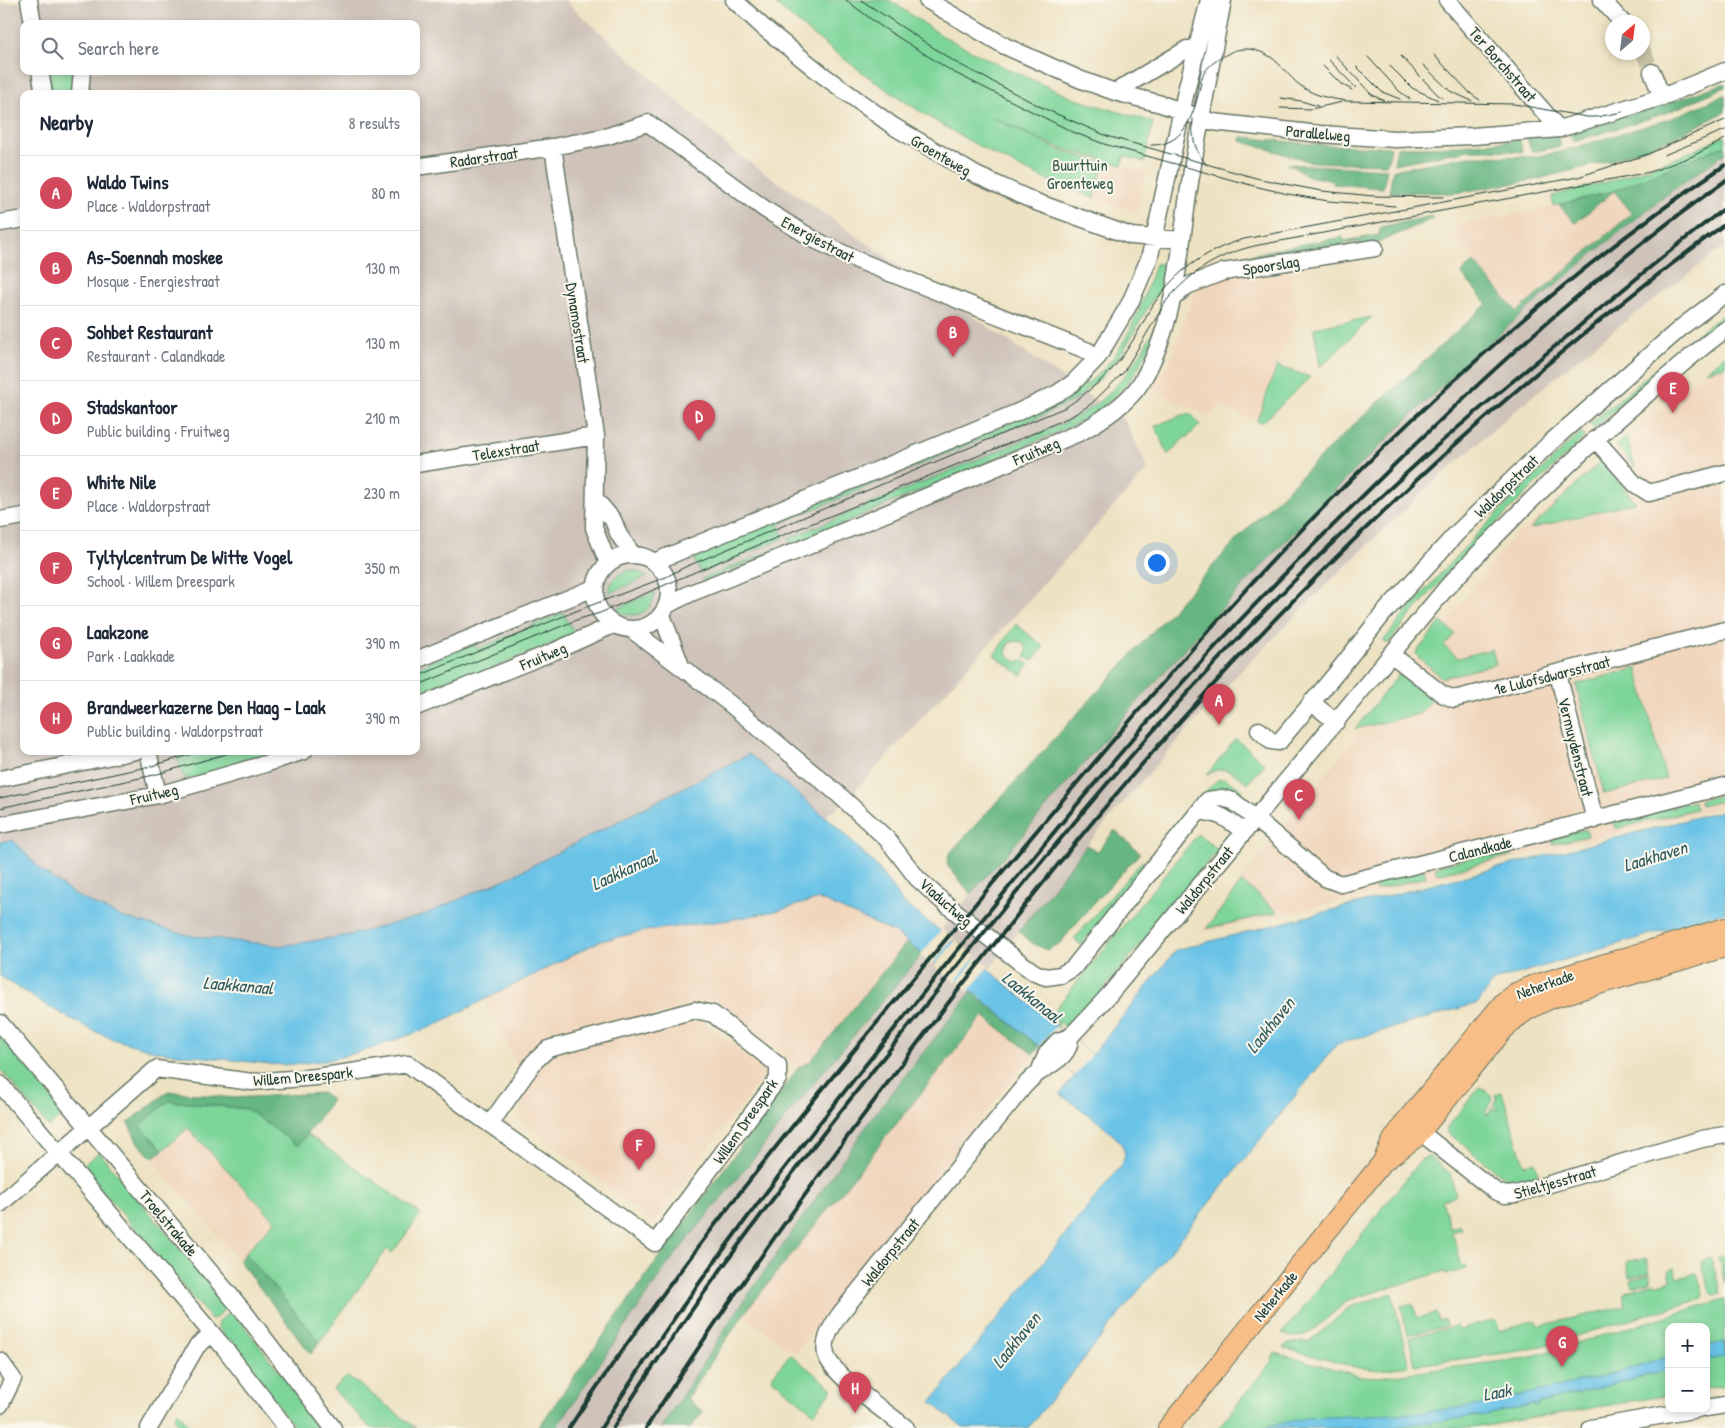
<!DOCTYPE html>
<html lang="en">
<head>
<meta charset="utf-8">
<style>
  :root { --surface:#fff; --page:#f6f6f7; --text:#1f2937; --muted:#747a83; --line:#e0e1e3; --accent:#d1495b }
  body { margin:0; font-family:"Patrick Hand",sans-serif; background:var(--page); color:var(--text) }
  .controls { position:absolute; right:15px; bottom:15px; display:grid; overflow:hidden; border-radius:10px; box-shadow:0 2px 8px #0003 }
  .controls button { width:45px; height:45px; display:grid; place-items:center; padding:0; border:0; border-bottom:1px solid var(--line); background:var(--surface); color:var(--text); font:25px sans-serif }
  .compass { position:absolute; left:1605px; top:15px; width:45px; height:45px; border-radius:50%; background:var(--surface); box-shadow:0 2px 8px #0003; rotate:28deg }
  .you { position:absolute; left:1156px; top:562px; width:18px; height:18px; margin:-12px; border:4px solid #fff; border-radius:50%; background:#1a73e8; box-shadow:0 0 0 8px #1a73e833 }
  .badge { display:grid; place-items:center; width:32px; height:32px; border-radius:50%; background:var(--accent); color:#fff; font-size:16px; font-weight:700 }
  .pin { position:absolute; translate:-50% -41px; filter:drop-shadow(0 1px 2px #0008) }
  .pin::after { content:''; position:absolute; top:26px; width:18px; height:15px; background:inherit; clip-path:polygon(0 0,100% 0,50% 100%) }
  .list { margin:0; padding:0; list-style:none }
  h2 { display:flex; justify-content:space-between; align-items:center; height:65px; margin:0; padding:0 20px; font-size:21px }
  h2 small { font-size:16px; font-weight:400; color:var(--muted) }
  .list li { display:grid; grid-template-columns:32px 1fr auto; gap:15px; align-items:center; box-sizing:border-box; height:75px; padding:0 20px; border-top:1px solid var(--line) }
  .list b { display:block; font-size:19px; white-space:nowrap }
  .list p { margin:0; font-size:16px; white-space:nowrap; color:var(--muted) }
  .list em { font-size:16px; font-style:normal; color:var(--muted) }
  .icon { flex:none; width:28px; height:28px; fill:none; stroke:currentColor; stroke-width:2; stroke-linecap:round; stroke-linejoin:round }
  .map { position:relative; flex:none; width:1725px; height:1428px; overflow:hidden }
  .search { position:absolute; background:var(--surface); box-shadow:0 2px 8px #0003; left:20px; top:20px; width:400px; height:55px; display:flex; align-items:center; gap:12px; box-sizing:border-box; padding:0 18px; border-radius:10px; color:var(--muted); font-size:19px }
  .panel { position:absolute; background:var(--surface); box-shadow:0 2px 8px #0003; left:20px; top:90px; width:400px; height:665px; border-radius:10px }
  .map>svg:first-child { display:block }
  .built { fill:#f0d6bc }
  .industrial { fill:#cec2b9; fill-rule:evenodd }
  .green { fill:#7dd59a; stroke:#4e8967 }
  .forest { fill:#66b682; stroke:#427a5b }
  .water { fill:#69c3e7; stroke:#44808e }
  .pier { fill:#ede2c2 }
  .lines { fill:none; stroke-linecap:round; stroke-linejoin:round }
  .minor-tunnel { stroke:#c4c1a6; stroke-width:16; stroke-dasharray:16 8; stroke-linecap:butt }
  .minor-casing { stroke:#677766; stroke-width:19 }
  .major-casing { stroke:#677766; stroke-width:22 }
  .minor { stroke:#fff; stroke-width:16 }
  .major { stroke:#f7be87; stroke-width:20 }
  .tram { stroke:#1f3d34; stroke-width:1 }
  .rail { stroke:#1f3d34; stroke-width:4 }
  .labels { text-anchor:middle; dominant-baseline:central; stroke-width:4; stroke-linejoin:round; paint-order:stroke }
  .street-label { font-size:16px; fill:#1f3d34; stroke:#fbf7ec }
  .park-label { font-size:16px; fill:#325b48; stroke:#fbf7ec }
  .water-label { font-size:18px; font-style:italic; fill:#325e61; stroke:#fbf7ec }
</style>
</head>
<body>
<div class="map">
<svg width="1725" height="1428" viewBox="0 0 1725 1428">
  <rect width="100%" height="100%" fill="#fbf7ec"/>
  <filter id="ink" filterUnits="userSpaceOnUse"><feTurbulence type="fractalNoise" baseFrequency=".02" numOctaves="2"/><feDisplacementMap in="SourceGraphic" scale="10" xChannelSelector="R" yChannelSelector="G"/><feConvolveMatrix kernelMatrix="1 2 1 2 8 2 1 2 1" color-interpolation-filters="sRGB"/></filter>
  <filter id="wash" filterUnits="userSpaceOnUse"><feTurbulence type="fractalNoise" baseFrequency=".0096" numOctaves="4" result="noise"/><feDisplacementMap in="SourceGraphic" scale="20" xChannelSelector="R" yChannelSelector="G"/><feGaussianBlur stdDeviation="1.12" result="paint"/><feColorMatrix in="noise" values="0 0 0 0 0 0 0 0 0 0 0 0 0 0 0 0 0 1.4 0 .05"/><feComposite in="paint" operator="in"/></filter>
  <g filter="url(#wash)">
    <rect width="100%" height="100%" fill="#ede2c2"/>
    <!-- built -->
    <path class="built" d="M1104 163 1146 172 1137 212 1094 198Z
      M1614 191 1632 213 1517 313 1454 237 1458 225 1537 210Z
      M1288 263 1298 318 1285 343 1257 421 1219 406 1209 416 1151 389 1173 356 1183 323 1200 281Z
      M1725 355V806L1343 901 1200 933 1515 535 1528 527 1600 460Z
      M819 899 895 933 907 942 810 1062 799 1067 710 1000 545 1045 520 1070 485 1000 600 941 645 931 729 920 776 911Z
      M983 1016 1032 1055 795 1353 743 1315Z
      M697 1017 768 1071 653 1221 519 1118 524 1090 549 1056Z
      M188 1127 275 1222 245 1253 239 1261 152 1158Z"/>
    <!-- industrial -->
    <path class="industrial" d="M32 0H564L733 151 1125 421 1148 469 847 800 768 858 356 1021 44 900 0 841V4ZM24 24H416V71H24ZM24 94H416V751H24Z
      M1725 153V246L1597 343 1518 408 1425 490 1326 585 1234 678 1142 781 1087 845 875 1114 732 1318 661 1428H556L668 1264 823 1072 974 890 1006 856 1100 744 1193 640 1283 542 1381 444 1474 357 1552 288 1657 202Z"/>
    <!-- green -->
    <path class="green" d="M771 0H889L941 35 995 63 1075 99 1153 122 1145 162 1124 156 1122 165 1060 148 993 118 1057 149 1104 163 1094 198C1074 190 1053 183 1034 174 941 131 848 67 771 0Z
      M49 71H77L75 94H52Z
      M1725 136V145L1614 191 1553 206 1552 196 1611 181 1679 157Z
      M1168 263 1167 281 1151 302 1124 350 1102 377 1076 399 1042 416 970 444 778 524 784 538 701 573 690 552 899 469 1062 401C1078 390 1094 380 1107 365 1131 337 1144 298 1155 264Z
      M1725 313V320L1646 383 1594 429 1590 424 1698 333Z
      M1372 317 1320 367 1314 328Z
      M1160 319C1150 350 1135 380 1110 401 1087 420 1061 431 1034 442 1011 452 987 462 964 472 877 509 790 545 703 582L702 579 790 543 788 539 790 538 1048 430C1062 424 1076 418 1089 409 1123 386 1141 354 1160 319Z
      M1725 355V366L1706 371Z
      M1277 366 1310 377 1262 423 1257 421Z
      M1182 415H1192L1200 425 1188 437H1185L1168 455 1155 426Z
      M1581 432 1585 437C1516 503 1447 569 1387 644L1383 641C1443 565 1511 499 1581 432Z
      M1626 436 1635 467 1616 445Z
      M1601 461 1636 502 1530 529Z
      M630 570 638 571 647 577 609 593C610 580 618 573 630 570Z
      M655 592C653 613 633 622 616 609Z
      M563 613 575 634 416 700V668L474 643 477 649Z
      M1441 622 1455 634 1444 646 1458 658 1492 649 1496 664 1442 678 1415 654Z
      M1016 624 1044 647 1032 661 1025 657 1027 649 1022 642 1016 641 1009 643 1006 652 1009 658 1017 662 1023 660 1029 665 1021 675 994 655Z
      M1637 668 1666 779 1604 794 1576 684Z
      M1399 674 1432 700 1419 714 1355 729Z
      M1236 739 1265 764 1248 783C1233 772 1223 763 1206 776Z
      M177 751H283L190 779 183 776 176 754Z
      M1225 779 1243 790 1238 796C1225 789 1216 788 1203 794L1217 780Z
      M1725 794V800L1701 806 1700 800Z
      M1694 801 1696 809 1616 829 1614 822Z
      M1586 829 1588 836 1553 844 1551 838Z
      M1198 834 1218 850 1079 1019 1068 1029 1060 1022 1057 1027 1056 1008Z
      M1511 847 1513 855 1437 874 1435 867Z
      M1142 861 1147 864 1081 945 1074 939Z
      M1424 869 1426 877 1376 890 1374 882Z
      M1242 882 1278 912 1206 929Z
      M0 1035 65 1112 49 1127 0 1069Z
      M1480 1087 1491 1095 1493 1100 1485 1113 1488 1115 1492 1108 1496 1110 1498 1108 1494 1105 1497 1100 1495 1094 1502 1092 1524 1165 1535 1162 1538 1174 1516 1180 1505 1178 1447 1132V1127Z
      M168 1101 247 1109 298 1146 307 1134 421 1214 392 1253 387 1249 320 1342 245 1253 275 1221 188 1128 163 1150 140 1126Z
      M99 1152 225 1303 224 1310 216 1318 211 1319 82 1166Z
      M1426 1157H1430L1450 1173 1456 1195 1442 1200 1450 1228 1460 1225 1462 1229 1452 1232 1462 1266 1465 1265 1466 1269 1447 1274 1445 1271 1348 1300 1316 1328 1303 1336 1296 1337 1282 1334 1421 1160Z
      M1725 1255V1283L1718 1257Z
      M1646 1258 1650 1272 1630 1278 1626 1262 1637 1259 1638 1261Z
      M1711 1258 1721 1293 1714 1295 1710 1292 1701 1261Z
      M1675 1268 1678 1278 1697 1273 1703 1294 1701 1299 1528 1350 1415 1365 1409 1338 1456 1326 1460 1330 1493 1320 1494 1322 1496 1321 1500 1331 1534 1320 1535 1322 1537 1321 1539 1326 1626 1306 1623 1295 1625 1294V1292L1655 1283 1656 1285 1671 1280 1669 1270Z
      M1650 1274V1282L1633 1287 1631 1280Z
      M1392 1293 1409 1366 1380 1370 1359 1368 1283 1348 1288 1343 1308 1342 1319 1334 1348 1308Z
      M1725 1299V1385L1706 1388V1327H1669V1395L1473 1428H1218L1271 1362 1275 1353 1360 1376 1379 1377 1410 1373 1526 1358Z
      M1409 1304H1413L1417 1318 1436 1313 1439 1321 1445 1319 1447 1326 1408 1335 1401 1306Z
      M228 1313H234L311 1412 322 1428H295L217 1327 218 1322Z
      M790 1354 833 1389 814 1413 771 1378Z
      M347 1377 360 1385 416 1428H370L333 1389Z
      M178 1411 190 1428H182L174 1418Z"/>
    <!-- forest -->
    <path class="forest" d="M1725 83V87L1669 112 1574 142 1567 131 1666 104Z
      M1725 95V112L1675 137 1612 160 1534 180 1454 193 1389 192 1393 170 1469 156 1534 157 1564 151 1672 118Z
      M1557 134 1561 146 1532 152 1527 139Z
      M1242 137 1321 145 1391 147 1387 164 1311 162 1241 141Z
      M1520 140 1522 152 1496 150H1469L1394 164 1397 147H1438Z
      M1725 145V153C1702 170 1678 185 1656 203 1471 347 1305 514 1149 689 1104 739 1060 791 1017 842 1002 860 985 876 971 894L947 865 949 854 1242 534 1349 429 1487 304 1461 273 1474 262 1517 312 1632 213 1614 191 1575 223 1559 205 1614 191Z
      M1287 164 1387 169 1383 188 1332 184 1333 180 1306 176 1298 169Z
      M1432 216V219L1387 239 1375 243 1359 246 1358 242 1341 245V249L1336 246 1291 252V257L1218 266C1257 250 1301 245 1343 237L1344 241 1379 235 1381 227Z
      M1115 830 1140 853 1091 906 1060 943 1047 950 1032 943 1019 931 1087 845 1097 852Z
      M907 942 922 954 823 1072 668 1264 556 1428H538L667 1246 799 1067 810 1062Z
      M971 992 1040 1047 1033 1054 983 1016 743 1315 687 1398 703 1412 690 1428H661L732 1318 875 1114Z
      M168 1091 233 1098 323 1093 332 1100 298 1146 247 1109 168 1101 140 1126 163 1150 152 1158 138 1143 128 1123Z
      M245 1253 320 1342 311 1354 239 1261Z"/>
    <!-- water -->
    <path class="water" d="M749 754 839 828 878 868 903 903 960 946 1092 1055 1176 950 1725 810V912L1494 981 1478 1003 1337 1044 1028 1428H963L931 1402 1119 1168C1123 1163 1126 1156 1124 1150 1121 1135 1074 1105 1060 1094L1075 1076 982 999 895 933 819 899 776 911 729 920 645 931 600 941 431 1027 371 1049 325 1061 283 1065 270 1064 159 1052 116 1040 94 1031 49 1007 0 976V842L13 840 42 871 75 895 121 917 192 936 282 946 350 935 421 916 510 877Z
      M1725 1342 1724 1357 1706 1360V1346Z
      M1669 1356V1370L1539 1403V1405L1534 1406 1533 1404 1486 1415 1386 1428H1260L1305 1418 1413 1413 1480 1405 1612 1374Z"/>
    <!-- pier -->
    <path class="pier" d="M942 929 954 938 932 965 920 956Z
      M956 940 976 956 955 982 934 966Z
      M977 957 989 966 968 992 957 983Z
      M1056 1026 1092 1055 1075 1076 1039 1047Z"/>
  </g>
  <g filter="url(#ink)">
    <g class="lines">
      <!-- minor-tunnel -->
      <path class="minor-tunnel" d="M1642 49 1652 72"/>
      <defs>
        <path id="minor" d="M29 0 33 24
          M734 0 763 27 824 76 893 126 976 175 1036 202 1131 236 1182 240
          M927 0 1005 46 1079 79 1115 92 1161 104 1213 122 1320 134 1395 139 1473 136 1559 129 1662 97 1725 71
          M1447 0 1559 129
          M1602 0 1622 22
          M40 71 44 94
          M1652 72 1662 97
          M1115 92 1187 49 1196 50
          M80 94 82 71
          M553 147 596 436 594 528 608 563
          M416 167 553 147 608 136 648 123 766 210 815 240 857 260 1088 351 1098 357
          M0 223 24 219
          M1173 298 1187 286 1223 272 1375 248
          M1595 439 1635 484 1649 493 1725 473
          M416 464 596 436
          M595 499 613 520 619 535 633 555
          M0 520 24 516
          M595 592a37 37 0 1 1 74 0a37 37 0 1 1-74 0Z
          M654 562 1016 413 1058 393 1073 383 1098 357 1130 303 1149 259 1154 239 1186 91 1209 0
          M667 605 691 593 794 552 1081 432C1102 420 1129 403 1142 381 1175 324 1179 259 1188 195 1198 130 1211 65 1223 0
          M662 615 681 666
          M632 630 729 703 838 794 887 839 917 878 941 900 1017 960 1035 973 1046 977 1061 975 1073 968 1208 800 1222 798 1233 801 1268 829 1325 878 1341 884 1725 786
          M1391 654 1442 694 1454 699 1725 630
          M416 660 594 588
          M1558 674 1595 820
          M1311 702 1336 722
          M416 707 555 651 613 625
          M1259 730 1271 741 1279 742 1338 671 1383 614 1456 534 1551 442 1683 326 1725 294
          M148 751 158 795
          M0 779 136 751
          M1199 811C1222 814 1226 818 1244 832
          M0 825 158 795 265 764 304 751
          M0 1023 245 1313 333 1428
          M1039 1072 1047 1053 1058 1041 1070 1037 1109 995 1447 587C1510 519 1576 455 1646 395 1672 373 1697 350 1725 330
          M0 1084 226 1350 286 1428
          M1410 1124 1495 1191 1505 1195 1516 1194 1702 1139 1725 1135
          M0 1204 156 1069 252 1082 316 1077 408 1064 478 1116C538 1158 597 1200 655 1243L778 1079V1065L713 1014 695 1010 548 1049 534 1062 490 1124
          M0 1361 13 1379 0 1405
          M1706 1408 1725 1405
          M149 1428 197 1346 212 1334
          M906 1428C888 1413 831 1375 826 1354 823 1340 832 1325 840 1314L1025 1085C1030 1080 1035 1075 1040 1072 1054 1062 1070 1056 1070 1037
          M1591 1428 1698 1409"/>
        <path id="major" d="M1383 1162 1416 1137 1503 1030C1518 1014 1535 1004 1555 997L1725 947
          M1168 1428 1382 1163 1393 1140 1406 1121 1504 1002 1516 993 1535 985 1725 928"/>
      </defs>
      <!-- minor casing -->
      <use href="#minor" class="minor-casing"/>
      <!-- major casing -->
      <use href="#major" class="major-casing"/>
      <!-- minor -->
      <use href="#minor" class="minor"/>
      <!-- major -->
      <use href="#major" class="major"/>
      <!-- tram -->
      <path class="tram" d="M846 0 879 25 953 72 1073 132 1104 144 1254 186 1288 194 1328 201 1395 206
        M861 0 955 62 1043 108 1107 136 1256 178 1290 185 1322 191 1373 196 1443 197
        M1335 55 1371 94 1384 101
        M1434 55 1471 94 1480 100
        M1401 56 1438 95 1443 98
        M1368 57 1399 91 1410 99
        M1329 60 1356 88
        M1423 65 1450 91 1472 101
        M1323 66 1341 84 1352 90
        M1390 66 1412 88 1438 100
        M1357 67 1382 92 1400 99
        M1281 98 1301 101 1318 106
        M1280 108 1311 109 1342 102
        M1193 119C1191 137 1195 152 1207 165
        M1151 145C1183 146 1193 117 1199 91 1201 85 1201 78 1204 73 1210 63 1222 57 1231 52 1236 49 1244 49 1249 49 1281 54 1283 76 1307 90 1320 97 1333 99 1347 101L1514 104 1587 117H1597L1622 112
        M1664 155 1725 130
        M416 677 576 611 666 577 685 567 1066 407C1083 396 1099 383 1113 368 1128 351 1139 330 1150 310 1172 273 1204 251 1244 239L1578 177 1648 154 1725 120
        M416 686 579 619 600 613 739 553 1027 436 1072 416 1091 404 1123 373 1167 300C1192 271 1220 253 1259 245L1650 172 1693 156 1725 139
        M0 798 152 766 202 751
        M0 808 154 775 236 751"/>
      <!-- rail -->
      <path class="rail" d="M569 1428C694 1240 838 1069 982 896 1060 803 1137 710 1218 620 1369 452 1537 292 1725 165
        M601 1428C709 1258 835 1102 961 946 1030 861 1100 775 1173 693 1243 614 1317 541 1391 468 1496 365 1605 266 1725 181
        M613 1428C711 1273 825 1129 941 986 1010 900 1080 813 1154 730 1238 635 1329 543 1423 458 1471 415 1520 375 1570 334 1621 291 1672 248 1725 208
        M646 1428C743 1276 849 1132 959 989 1011 923 1063 856 1118 792 1298 582 1502 388 1725 224"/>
    </g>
  </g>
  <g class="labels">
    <!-- street labels -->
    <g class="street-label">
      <text transform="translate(1503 64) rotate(49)">Ter Borchstraat</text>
      <text transform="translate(1318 133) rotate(5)">Parallelweg</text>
      <text transform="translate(941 155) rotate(30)">Groenteweg</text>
      <text transform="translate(484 157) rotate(-8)">Radarstraat</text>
      <text transform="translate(818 239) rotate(28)">Energiestraat</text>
      <text transform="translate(1271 265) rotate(-9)">Spoorslag</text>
      <text transform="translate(578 323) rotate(81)">Dynamostraat</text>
      <text transform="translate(506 450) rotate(-9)">Telexstraat</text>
      <text transform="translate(1036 451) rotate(-23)">Fruitweg</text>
      <text transform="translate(1506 486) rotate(-44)">Waldorpstraat</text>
      <text transform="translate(543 656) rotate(-23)">Fruitweg</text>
      <text transform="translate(1552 675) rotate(-14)">1e Lulofsdwarsstraat</text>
      <text transform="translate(1576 747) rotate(76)">Vermuydenstraat</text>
      <text transform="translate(154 794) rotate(-13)">Fruitweg</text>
      <text transform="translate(1480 849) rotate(-14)">Calandkade</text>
      <text transform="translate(1204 880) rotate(-51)">Waldorpstraat</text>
      <text transform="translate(946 902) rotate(41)">Viaductweg</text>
      <text transform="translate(1545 984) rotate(-20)">Neherkade</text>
      <text transform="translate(303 1076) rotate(-5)">Willem Dreespark</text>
      <text transform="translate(745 1121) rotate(-55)">Willem Dreespark</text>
      <text transform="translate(1555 1182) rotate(-16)">Stieltjesstraat</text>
      <text transform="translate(169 1223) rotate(50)">Troelstrakade</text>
      <text transform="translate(890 1252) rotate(-51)">Waldorpstraat</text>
      <text transform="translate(1275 1296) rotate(-51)">Neherkade</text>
    </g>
    <!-- park labels -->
    <g class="park-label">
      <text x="1080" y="165">Buurttuin<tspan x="1080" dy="18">Groenteweg</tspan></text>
    </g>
    <!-- water labels -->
    <g class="water-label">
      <text transform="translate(1655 856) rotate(-17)">Laakhaven</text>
      <text transform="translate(624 870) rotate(-25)">Laakkanaal</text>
      <text transform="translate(238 985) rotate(5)">Laakkanaal</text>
      <text transform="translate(1032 997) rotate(39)">Laakkanaal</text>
      <text transform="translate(1270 1025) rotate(-51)">Laakhaven</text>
      <text transform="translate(1016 1340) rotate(-51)">Laakhaven</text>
      <text transform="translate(1497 1392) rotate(-11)">Laak</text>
    </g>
  </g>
</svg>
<div class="controls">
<button>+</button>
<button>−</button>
</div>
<svg class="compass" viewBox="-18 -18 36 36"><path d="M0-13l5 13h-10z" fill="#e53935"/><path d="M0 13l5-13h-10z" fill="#747a83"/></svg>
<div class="you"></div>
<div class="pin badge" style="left:1219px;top:725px">A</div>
<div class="pin badge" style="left:953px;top:357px">B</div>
<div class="pin badge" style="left:1299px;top:820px">C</div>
<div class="pin badge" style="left:699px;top:441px">D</div>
<div class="pin badge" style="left:1673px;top:413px">E</div>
<div class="pin badge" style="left:639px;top:1170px">F</div>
<div class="pin badge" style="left:1562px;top:1367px">G</div>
<div class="pin badge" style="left:855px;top:1413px">H</div>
<div class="search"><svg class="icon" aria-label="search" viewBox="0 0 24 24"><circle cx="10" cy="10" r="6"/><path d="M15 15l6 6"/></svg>Search here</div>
<section class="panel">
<h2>Nearby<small>8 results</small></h2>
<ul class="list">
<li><span class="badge">A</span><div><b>Waldo Twins</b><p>Place · Waldorpstraat</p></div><em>80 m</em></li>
<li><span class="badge">B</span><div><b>As-Soennah moskee</b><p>Mosque · Energiestraat</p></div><em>130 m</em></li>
<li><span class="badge">C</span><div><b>Sohbet Restaurant</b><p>Restaurant · Calandkade</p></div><em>130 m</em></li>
<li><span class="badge">D</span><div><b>Stadskantoor</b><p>Public building · Fruitweg</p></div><em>210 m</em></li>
<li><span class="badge">E</span><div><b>White Nile</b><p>Place · Waldorpstraat</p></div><em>230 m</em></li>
<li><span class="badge">F</span><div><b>Tyltylcentrum De Witte Vogel</b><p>School · Willem Dreespark</p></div><em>350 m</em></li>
<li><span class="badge">G</span><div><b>Laakzone</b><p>Park · Laakkade</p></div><em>390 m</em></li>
<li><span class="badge">H</span><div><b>Brandweerkazerne Den Haag - Laak</b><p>Public building · Waldorpstraat</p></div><em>390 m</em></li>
</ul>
</section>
</div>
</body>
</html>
